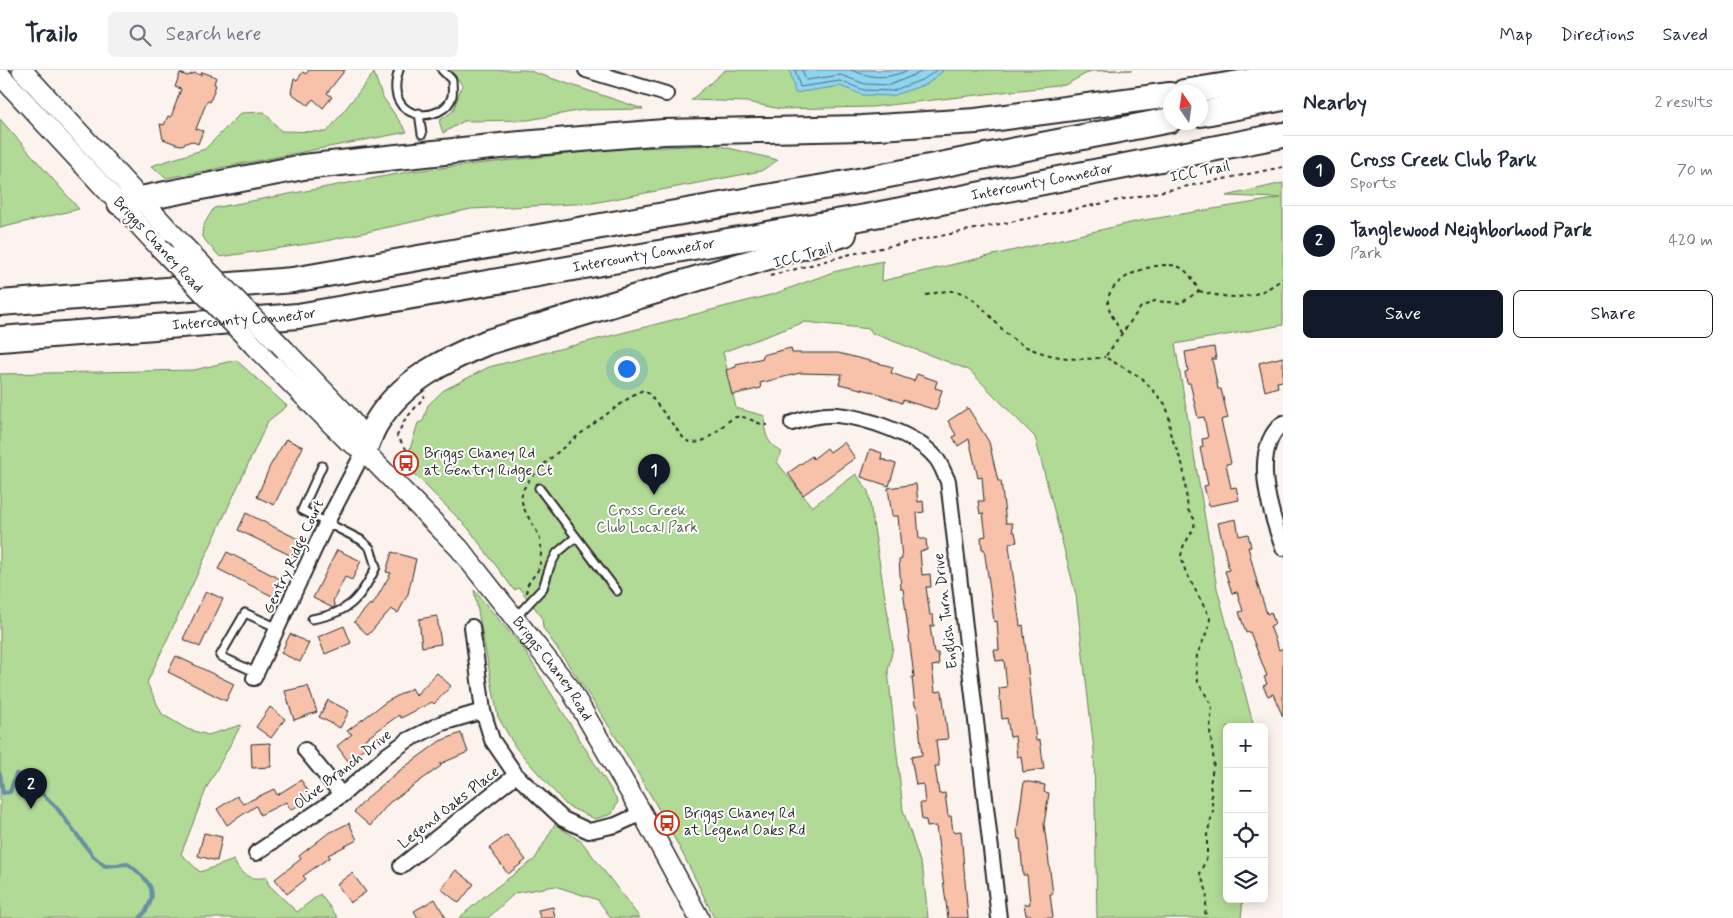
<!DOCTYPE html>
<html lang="en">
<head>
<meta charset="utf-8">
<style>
  :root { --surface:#fff; --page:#f2f2f3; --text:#1f2937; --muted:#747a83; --line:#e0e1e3; --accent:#111827 }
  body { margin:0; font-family:Mynerve,sans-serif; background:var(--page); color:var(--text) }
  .controls { position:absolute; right:15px; bottom:15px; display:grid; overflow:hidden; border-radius:8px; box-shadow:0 2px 12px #0003 }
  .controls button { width:45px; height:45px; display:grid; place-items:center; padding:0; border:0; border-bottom:1px solid var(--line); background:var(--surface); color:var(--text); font:25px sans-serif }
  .compass { position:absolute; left:1163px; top:15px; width:45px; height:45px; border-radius:50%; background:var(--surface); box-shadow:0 2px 12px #0003; rotate:347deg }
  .you { position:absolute; left:626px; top:298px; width:18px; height:18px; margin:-12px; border:4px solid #fff; border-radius:50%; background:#1a73e8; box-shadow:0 0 0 8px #1a73e833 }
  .badge { display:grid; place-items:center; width:32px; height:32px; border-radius:50%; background:var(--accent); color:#fff; font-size:16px; font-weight:700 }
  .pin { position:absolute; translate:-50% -41px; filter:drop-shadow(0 1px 2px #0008) }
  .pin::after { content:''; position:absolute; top:26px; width:18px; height:15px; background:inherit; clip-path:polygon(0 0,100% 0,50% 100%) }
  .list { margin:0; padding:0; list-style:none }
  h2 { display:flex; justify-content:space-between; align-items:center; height:65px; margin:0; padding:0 20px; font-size:21px }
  h2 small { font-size:16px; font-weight:400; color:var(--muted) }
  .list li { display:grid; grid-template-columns:32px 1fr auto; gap:15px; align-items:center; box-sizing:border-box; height:70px; padding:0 20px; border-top:1px solid var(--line) }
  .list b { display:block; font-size:19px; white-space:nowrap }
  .list p { margin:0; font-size:16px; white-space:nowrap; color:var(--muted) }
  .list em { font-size:16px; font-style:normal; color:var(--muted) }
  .actions { display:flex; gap:10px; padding:15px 20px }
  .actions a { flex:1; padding:11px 0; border:1px solid var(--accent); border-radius:8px; text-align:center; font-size:18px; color:var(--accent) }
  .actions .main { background:var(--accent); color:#fff }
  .icon { flex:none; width:28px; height:28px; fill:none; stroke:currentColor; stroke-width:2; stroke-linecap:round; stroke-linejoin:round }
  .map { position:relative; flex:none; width:1283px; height:848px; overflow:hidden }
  header { display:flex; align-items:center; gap:30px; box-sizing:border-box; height:70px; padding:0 25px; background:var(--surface); border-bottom:1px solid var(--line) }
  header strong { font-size:24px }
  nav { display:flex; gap:28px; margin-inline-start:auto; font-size:18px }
  .search { width:350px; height:45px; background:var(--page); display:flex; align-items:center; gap:12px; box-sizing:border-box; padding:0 18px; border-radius:8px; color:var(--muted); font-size:19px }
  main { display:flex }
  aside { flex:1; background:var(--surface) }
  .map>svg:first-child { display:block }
  .green { fill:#b1da96; stroke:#6e8260 }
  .water { fill:#8fd4f1; stroke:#6790a2 }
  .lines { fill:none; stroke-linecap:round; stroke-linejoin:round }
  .shore { stroke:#536f7a; stroke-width:1 }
  .stream { stroke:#6790a2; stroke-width:4 }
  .building { fill:#f7c2a9; stroke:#2b2b2b }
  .lane-casing { stroke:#2b2b2b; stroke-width:11 }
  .street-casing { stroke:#2b2b2b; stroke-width:18 }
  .secondary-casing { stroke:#2b2b2b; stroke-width:22 }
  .highway-casing { stroke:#2b2b2b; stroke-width:28 }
  .path { stroke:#2b2b2b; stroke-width:2; stroke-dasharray:4 4; stroke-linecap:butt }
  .lane { stroke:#fff; stroke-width:7 }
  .street { stroke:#fff; stroke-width:14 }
  .secondary { stroke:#fff; stroke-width:19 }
  .highway { stroke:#fff; stroke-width:24 }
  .secondary-bridge-casing { stroke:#2b2b2b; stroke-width:22; stroke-linecap:butt }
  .secondary-bridge { stroke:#fff; stroke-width:19 }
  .labels { text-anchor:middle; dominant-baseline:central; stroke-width:4; stroke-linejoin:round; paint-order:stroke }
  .street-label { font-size:15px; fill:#2b2b2b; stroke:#fff }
  .poi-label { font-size:15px; fill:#2b2b2b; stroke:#fff; text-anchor:start }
  .park-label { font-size:15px; fill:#53604b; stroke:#fff }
</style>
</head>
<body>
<header>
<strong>Trailo</strong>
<div class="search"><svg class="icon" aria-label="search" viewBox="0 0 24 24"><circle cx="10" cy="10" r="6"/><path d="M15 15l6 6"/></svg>Search here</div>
<nav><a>Map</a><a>Directions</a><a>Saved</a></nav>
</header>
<main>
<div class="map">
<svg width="1283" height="848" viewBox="0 0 1283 848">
  <rect width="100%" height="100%" fill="#fdf3ee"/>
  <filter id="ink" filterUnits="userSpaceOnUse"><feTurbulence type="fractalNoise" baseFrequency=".02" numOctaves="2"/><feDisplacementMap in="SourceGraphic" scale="10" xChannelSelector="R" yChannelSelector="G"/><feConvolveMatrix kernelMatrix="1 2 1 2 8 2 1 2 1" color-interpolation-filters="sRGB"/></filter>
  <g filter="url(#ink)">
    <!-- green -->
    <path class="green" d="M451 0H527L643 39 583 40 528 50 464 51 443 63 439 51 453 41 462 15Z
      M725 0H1132L1091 1 1065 15 872 37 780 39 747 32 691 30Z
      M374 3 382 26 407 62 167 108 151 96 205 79 241 43 264 42 281 61 327 62Z
      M0 49 79 139 0 158Z
      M716 75 778 90 761 101 593 133 471 139 321 172 220 187C199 164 196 166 214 138L413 101 612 79Z
      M1283 113V255L1175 274 1217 518 1254 657H1227V829H1243L1241 848H1097L1094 680 1076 525 1035 367 969 300 872 263 870 259 805 252 723 282 736 338 765 346C763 362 767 374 782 382L777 392 812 437 856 404 868 421 893 577 888 601 903 740 923 801 928 848H714C667 745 608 650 543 558L542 547 519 518 514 520 468 458 405 395 418 353 423 351 428 335 444 320 489 297 774 224 833 202 883 191 882 211 1139 151 1281 128 1226 126Z
      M236 290 287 336 268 351 147 613 162 644 187 659 208 665 241 655 207 717 181 784 200 802 234 790C239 805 252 811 267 807L268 814 297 842 320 824 338 848H0V304L194 300Z
      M474 520 523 578 618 731 612 744 595 749 567 736 516 678 498 647Z
      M555 754 582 772 640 848H611L598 830 555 816 515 823 488 848H459L487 824 535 789Z"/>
    <!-- water -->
    <path class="water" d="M790 0H941L943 1 927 14 892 26 863 25 840 16 795 23Z"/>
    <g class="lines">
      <!-- shore -->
      <path class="shore" d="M795 0 800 17 840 11 864 20 892 21 924 9 937 0
        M802 0 806 10 841 5 865 14 890 15 926 0
        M851 0C874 9 886 9 909 0"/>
      <!-- stream -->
      <path class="stream" d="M0 704 3 723 10 722 16 704 23 705 56 737 93 786 105 796 128 794C152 812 161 824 140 848"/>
    </g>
    <!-- building -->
    <path class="building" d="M309 0H345L327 23 332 27 323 38 313 29 308 35 291 23 294 8 297 10 303 2 306 4Z
      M202 2 216 7 214 14 216 15 210 32 207 31 196 59 203 61 198 74 191 71 182 75 176 74 163 69 160 54 164 55 168 46 171 47 181 19 175 17 180 3 187 6 195 3 201 5Z
      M1214 277 1216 289H1212L1218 319H1221L1228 348 1221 350 1231 393 1226 394 1231 418 1236 417 1239 430 1209 436 1204 416 1208 415 1200 378 1203 377 1202 369 1208 368 1204 347 1198 348 1190 313H1187L1185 302 1188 301 1185 282Z
      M791 278 792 283H838L878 293 893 297 891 303 914 311 917 304 937 311 935 318 942 320 936 340 903 330 902 333 874 322 839 314 842 304 800 303 760 313 761 318 732 325 726 300 736 297V294L763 288 762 285Z
      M1283 287V311L1277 312 1278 317 1265 321 1259 293Z
      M968 338 989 372 998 411H1001L1006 453H1012L1013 462H1015L1017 472 1010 473 1009 476 1020 556 1023 555 1036 671 1040 670 1044 699 1023 702 1021 686 1017 687 1015 666 1010 667 1007 648 1002 649 999 618 1007 617 1004 590 996 591 994 580H999L997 551 994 552 989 512 984 479H982L981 467 986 466 983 443 980 444 978 431H984L982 407 978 408 969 369 958 376 953 367 956 365 948 351Z
      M286 369 303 377 274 435 257 427 270 396Z
      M844 372 855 388 803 425 788 403 812 386 813 389 827 378 830 382Z
      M870 379 882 383 881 389 896 394 889 416 861 407Z
      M916 414 918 432 923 431 924 442 917 443 919 469H926L927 480 920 481 922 505 930 504 931 517H926L930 545H933L934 556H930L934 583H938L939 595 932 596 935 622 942 621 948 669 936 670 939 696H935L939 724 945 723 948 746H951L953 762 961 761 968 848H948L936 756 927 757 926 750H922L920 733H925L923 714 916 715 911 687 922 685 917 636H915L912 607H914L903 519H901L899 490 902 489 898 446H892L888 418Z
      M246 443 304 472 296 488 238 460Z
      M1236 449 1239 466 1248 464 1251 477H1248L1258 516 1267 544 1271 542 1275 554 1270 556 1279 580 1283 578V647L1273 624 1268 626 1263 616 1267 614 1264 607 1267 606 1250 562 1246 563 1239 542 1243 541 1237 522 1232 523 1225 501 1229 500 1218 453Z
      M337 480 361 491 352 510 345 507 333 531 335 537 333 538 313 528Z
      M227 482 284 511 276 528 218 499Z
      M392 482 416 489 408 524 398 543 391 539 368 565 354 552 370 534 372 536 391 503 386 502Z
      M206 521 223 529 200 577 183 569Z
      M437 546 441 574 422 577 419 549Z
      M344 556 351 573 325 584 318 567Z
      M290 564 309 573 300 592 281 583Z
      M176 586 234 614 226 631 168 602Z
      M437 603 451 616 434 634 432 632 401 648 399 645 363 671 367 676 348 691 337 676 352 664 347 661 386 632 412 618 416 625Z
      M308 616 317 642 294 650 285 621Z
      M328 630 349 641 340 658 319 647Z
      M270 637 285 649 271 668 256 657Z
      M461 663 468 682 440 694 441 696 389 733 370 756 354 742 369 726 399 701 440 671Z
      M270 673 271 697 252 698 251 674Z
      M301 710 312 727 291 740 286 732 260 745 256 736 227 755 217 739 237 726 243 734 274 719 277 725Z
      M1024 711 1045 715 1044 722 1049 723 1044 754 1053 824H1050L1053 848H1032L1031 845H1026L1024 834H1030L1027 805H1023L1020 769H1018L1017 760Z
      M349 753 357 770 328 785 330 787 303 806 306 809 287 824 275 809 301 789 299 786 327 764Z
      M204 763 222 767 217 791 198 786Z
      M507 765 526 790 508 804 489 778Z
      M456 800 474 814 459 833 441 819Z
      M352 803 366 822 350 833 337 814Z
      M435 829 446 848H418L414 841Z
      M553 837 555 848H540L538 840Z"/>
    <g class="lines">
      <defs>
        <path id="lane" d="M399 0C381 53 445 55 452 26 453 21 452 15 452 10L442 0
          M419 43 422 64
          M539 418 617 521
          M515 548 543 518 550 496 557 483 576 467
          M312 549C348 543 360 530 376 497L370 478 361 470 302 440 322 396
          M257 603 220 586 245 543 278 558"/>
        <path id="street" d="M586 0 666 24
          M792 353C806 348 821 344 837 345 865 347 917 365 935 387 941 393 944 404 948 411L999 848
          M1283 353C1249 380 1271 444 1283 478
          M472 557 483 641 492 670 516 705 563 749 589 761 616 755 642 743
          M254 608 327 452 364 381
          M305 680 342 725
          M256 783 342 725 387 685 408 670 442 653 483 641
          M401 796 516 705"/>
        <g id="secondary">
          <path d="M22 0 182 174"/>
          <path d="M0 5 159 177"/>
          <path d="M285 280 347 345 360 362 364 381"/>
          <path id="s1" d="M261 283 348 371 364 381 459 478 569 617 642 743 699 848"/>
        </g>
        <g id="highway">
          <path d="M1184 22 1283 6"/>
          <path d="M1200 44 1283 28"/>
          <path d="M120 133 303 97 510 75 664 62 862 58 976 51 1170 25"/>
          <path d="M0 233 293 210 858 111 1170 50"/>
          <path id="s2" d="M0 269 298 246 865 147 1283 65"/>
          <path d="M364 381C368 372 371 361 377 352 401 312 446 289 488 272L844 164"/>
        </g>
      </defs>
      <!-- lane casing -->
      <use href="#lane" class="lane-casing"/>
      <!-- street casing -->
      <use href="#street" class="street-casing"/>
      <!-- secondary casing -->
      <use href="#secondary" class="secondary-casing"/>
      <!-- highway casing -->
      <use href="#highway" class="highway-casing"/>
      <!-- path -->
      <path class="path" d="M770 206 851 184 1283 97
        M1199 221C1231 230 1256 231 1283 208
        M926 225C933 224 941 221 949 221 978 219 996 261 1019 273 1043 287 1078 292 1105 287
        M1121 263C1117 253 1107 241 1108 230 1110 206 1160 189 1179 197 1190 202 1194 212 1199 221L1181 233 1155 231 1141 237 1105 287 1142 308 1165 334 1169 345 1170 363 1183 396 1188 440 1195 450 1194 458 1183 477 1181 486 1185 500 1210 548 1209 557 1197 585 1196 599 1198 612 1212 635 1210 661 1214 692 1210 714 1213 741 1207 765V787L1200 803 1207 822 1205 848
        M400 391 409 383 397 366 404 351 425 326
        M527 523C524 514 534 508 538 500 541 493 541 484 541 477 541 458 519 443 522 424 525 400 613 340 636 323L644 320 649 324 685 370C705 381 719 354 736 347 748 345 756 355 768 355"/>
      <!-- lane -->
      <use href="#lane" class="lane"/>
      <!-- street -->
      <use href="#street" class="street"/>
      <!-- secondary -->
      <use href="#secondary" class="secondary"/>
      <!-- highway -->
      <use href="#highway" class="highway"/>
      <defs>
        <path id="secondary-bridge" d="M182 174 285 280
          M159 177 261 283"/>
      </defs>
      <!-- secondary-bridge casing -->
      <use href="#secondary-bridge" class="secondary-bridge-casing"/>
      <!-- secondary-bridge -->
      <use href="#secondary-bridge" class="secondary-bridge"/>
    </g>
  </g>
  <!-- icons -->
  <defs>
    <symbol id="bus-ring" viewBox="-11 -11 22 22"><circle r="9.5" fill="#fff" stroke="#c8321e" stroke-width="1.5"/><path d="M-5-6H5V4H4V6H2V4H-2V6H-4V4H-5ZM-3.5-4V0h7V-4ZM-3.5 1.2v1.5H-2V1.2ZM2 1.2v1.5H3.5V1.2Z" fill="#c8321e"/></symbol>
  </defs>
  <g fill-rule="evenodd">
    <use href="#bus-ring" x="392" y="379" width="28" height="28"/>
    <use href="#bus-ring" x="653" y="739" width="28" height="28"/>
  </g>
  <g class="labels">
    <!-- street labels -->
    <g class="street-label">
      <text transform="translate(1200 102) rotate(-11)">ICC Trail</text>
      <text stroke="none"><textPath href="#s2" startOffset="1055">Intercounty Connector</textPath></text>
      <text transform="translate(158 175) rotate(47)">Briggs Chaney Road</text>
      <text stroke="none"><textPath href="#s2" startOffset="650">Intercounty Connector</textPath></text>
      <text transform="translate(803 186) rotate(-15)">ICC Trail</text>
      <text stroke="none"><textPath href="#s2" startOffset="245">Intercounty Connector</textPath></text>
      <text transform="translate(294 487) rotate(-65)">Gentry Ridge Court</text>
      <text transform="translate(946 541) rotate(-97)">English Turn Drive</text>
      <text stroke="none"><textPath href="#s1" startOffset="431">Briggs Chaney Road</textPath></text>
      <text transform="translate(343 700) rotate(-38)">Olive Branch Drive</text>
      <text transform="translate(449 738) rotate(-38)">Legend Oaks Place</text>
    </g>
    <!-- poi labels -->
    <g class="poi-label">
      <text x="424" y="384">Briggs Chaney Rd<tspan x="424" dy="17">at Gentry Ridge Ct</tspan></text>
      <text x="684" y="744">Briggs Chaney Rd<tspan x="684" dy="17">at Legend Oaks Rd</tspan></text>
    </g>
    <!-- park labels -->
    <g class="park-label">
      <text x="647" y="441">Cross Creek<tspan x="647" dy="17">Club Local Park</tspan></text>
    </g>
  </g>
</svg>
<div class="controls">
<button>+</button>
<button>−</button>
<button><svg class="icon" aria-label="locate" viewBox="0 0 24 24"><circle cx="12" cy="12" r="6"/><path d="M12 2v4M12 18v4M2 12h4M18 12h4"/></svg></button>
<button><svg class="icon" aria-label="layers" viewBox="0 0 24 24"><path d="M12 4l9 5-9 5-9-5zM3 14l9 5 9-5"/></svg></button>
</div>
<svg class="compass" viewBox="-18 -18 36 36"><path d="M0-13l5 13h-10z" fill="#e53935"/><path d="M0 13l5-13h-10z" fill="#747a83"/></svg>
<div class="you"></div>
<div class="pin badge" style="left:654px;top:425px">1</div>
<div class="pin badge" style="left:31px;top:739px">2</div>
</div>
<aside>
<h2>Nearby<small>2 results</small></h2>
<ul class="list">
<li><span class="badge">1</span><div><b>Cross Creek Club Park</b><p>Sports</p></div><em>70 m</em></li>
<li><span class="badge">2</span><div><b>Tanglewood Neighborhood Park</b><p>Park</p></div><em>420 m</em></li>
</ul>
<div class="actions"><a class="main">Save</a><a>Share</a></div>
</aside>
</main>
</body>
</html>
